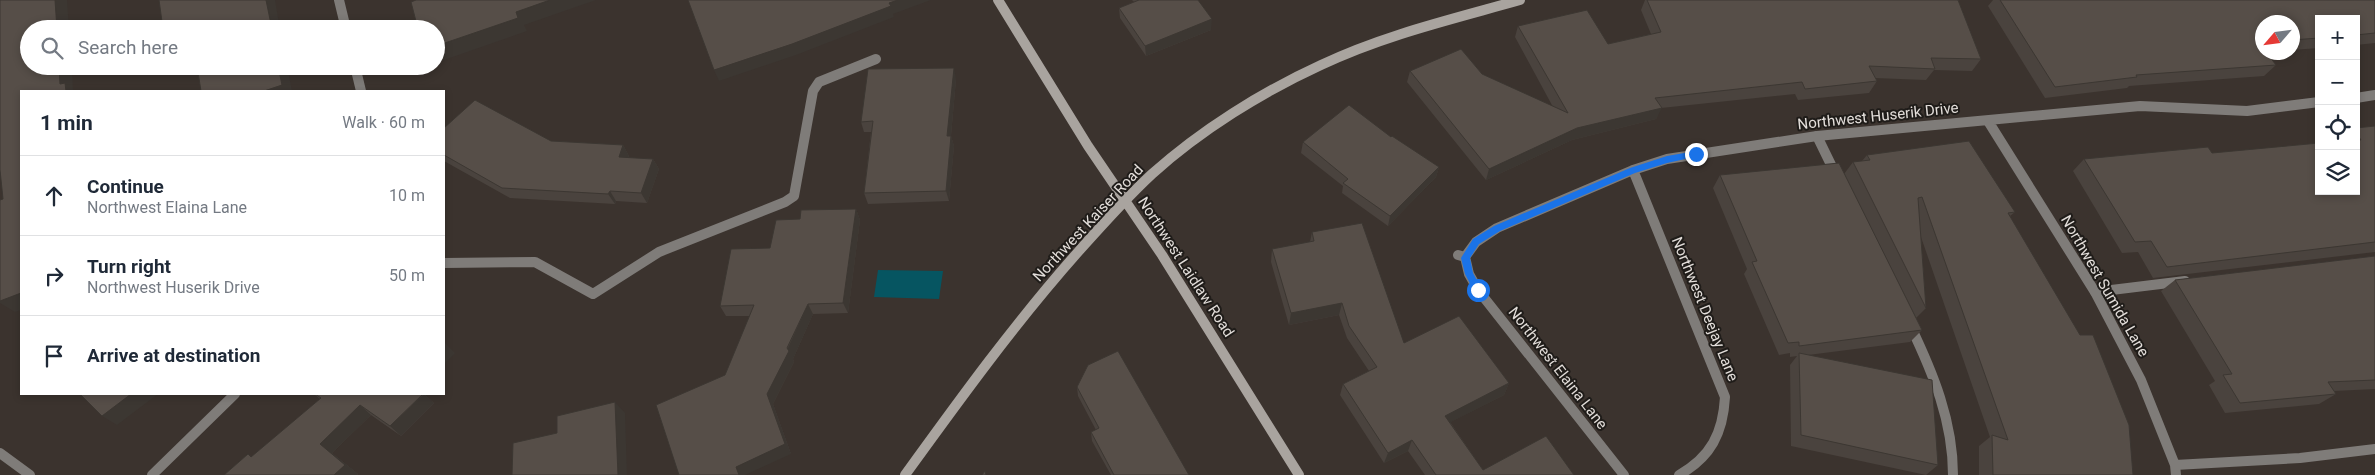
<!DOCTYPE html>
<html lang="en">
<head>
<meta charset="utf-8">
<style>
  :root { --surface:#fff; --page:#f6f6f7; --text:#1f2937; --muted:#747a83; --line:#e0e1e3 }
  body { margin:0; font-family:Roboto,sans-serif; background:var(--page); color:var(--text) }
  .controls { position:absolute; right:15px; top:15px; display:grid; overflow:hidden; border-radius:0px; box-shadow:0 2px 8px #0003 }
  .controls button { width:45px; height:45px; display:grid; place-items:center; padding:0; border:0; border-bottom:1px solid var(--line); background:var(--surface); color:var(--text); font:25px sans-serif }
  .compass { position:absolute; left:2255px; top:15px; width:45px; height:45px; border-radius:50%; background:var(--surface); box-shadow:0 2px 8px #0003; rotate:242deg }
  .stop { position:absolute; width:15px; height:15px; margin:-11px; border:4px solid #1a73e8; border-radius:50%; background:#fff }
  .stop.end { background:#1a73e8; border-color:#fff; box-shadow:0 1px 5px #0008 }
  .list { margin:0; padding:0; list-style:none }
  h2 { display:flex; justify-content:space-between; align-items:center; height:65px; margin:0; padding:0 20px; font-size:21px }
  h2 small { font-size:16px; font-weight:400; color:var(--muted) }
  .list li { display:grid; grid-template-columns:32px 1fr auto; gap:15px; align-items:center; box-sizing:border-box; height:80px; padding:0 20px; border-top:1px solid var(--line) }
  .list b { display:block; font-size:19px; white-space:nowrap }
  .list p { margin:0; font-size:16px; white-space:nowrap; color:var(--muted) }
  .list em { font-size:16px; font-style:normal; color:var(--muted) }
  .icon { flex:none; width:28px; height:28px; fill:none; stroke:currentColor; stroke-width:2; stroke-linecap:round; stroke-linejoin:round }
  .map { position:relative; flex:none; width:2375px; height:475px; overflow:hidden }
  .search { position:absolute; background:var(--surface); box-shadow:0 2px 8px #0003; left:20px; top:20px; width:425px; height:55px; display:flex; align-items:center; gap:12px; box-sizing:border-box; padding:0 18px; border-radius:28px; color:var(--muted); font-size:19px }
  .panel { position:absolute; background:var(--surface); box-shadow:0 2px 8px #0003; left:20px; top:90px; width:425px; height:305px; border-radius:0px }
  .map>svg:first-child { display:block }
  .water { fill:#065561 }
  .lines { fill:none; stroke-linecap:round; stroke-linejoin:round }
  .lane { stroke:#7f7c79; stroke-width:10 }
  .street { stroke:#7f7c79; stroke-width:10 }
  .secondary { stroke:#a9a49f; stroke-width:10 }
  .wall { fill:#4a433e }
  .shaded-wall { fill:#3c3732 }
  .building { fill:#564e48; stroke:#3c3732 }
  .route { fill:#1a73e8 }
  .labels { text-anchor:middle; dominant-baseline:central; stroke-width:4; stroke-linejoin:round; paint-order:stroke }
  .street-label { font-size:15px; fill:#e3deda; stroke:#1f1c19 }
</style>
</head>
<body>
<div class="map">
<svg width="2375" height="475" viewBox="0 0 2375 475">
  <rect width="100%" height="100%" fill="#3b332e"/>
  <!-- water -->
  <path class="water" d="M878 270 943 271 939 299 874 297Z"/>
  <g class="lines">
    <!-- lane -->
    <path class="lane" d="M1817 136 1836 175
      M2095 292 2185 281
      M1910 325C1933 373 1953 421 1953 475"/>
    <!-- street -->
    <path class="street" d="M339 0 346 29
      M355 66 361 91
      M2356 98 2375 95
      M1988 121 2095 292 2141 380 2175 465 2176 475
      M1633 170 1725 397C1723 433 1711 457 1679 475
      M1458 255 1465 257 1469 274 1478 290 1624 475
      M1465 257 1476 242 1497 228 1633 170 1667 159 1817 136 2140 106 2247 111 2319 102
      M444 263 535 262 593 294 659 252 785 202 794 196 813 91 819 82 876 59
      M0 453 30 475
      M2175 465 2300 458 2375 449
      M152 475 235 394"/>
    <!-- secondary -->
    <path class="secondary" d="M998 0 1088 146 1162 255 1299 475
      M905 475C960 399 1015 323 1078 252 1102 225 1126 198 1152 174 1201 130 1262 92 1321 65 1384 35 1453 19 1520 0"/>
  </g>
  <!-- wall -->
  <path class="wall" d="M1132 0H1198L1211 30 1146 56 1120 18 1119 8 1134 2Z
    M1645 0H1958L1981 59 1972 71 1934 70 1926 80 1875 78 1877 81 1869 93 1798 100 1795 94 1661 108 1656 119 1572 140 1486 180 1407 82 1410 71 1482 74 1553 107 1515 37 1518 26 1608 44 1651 34 1641 10Z
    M1993 0H2375V43L2356 45V19H2319V48L2292 50V22H2262V52L2276 65 2264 76 2129 86 2127 88 2045 98 1988 6Z
    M956 79 951 136 954 146 949 201 868 204 864 193 871 132H864L861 122Z
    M2375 126V252L2153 278 2138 252 2122 253 2073 171 2084 159 2356 191V128Z
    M444 128 551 141 623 145 629 156V158L653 159 659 169 647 203 616 201 615 204 510 198 444 161Z
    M1391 137 1439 167 1436 177 1388 226 1342 193 1343 186 1301 153 1303 142Z
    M1867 155 2015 212 2010 216 2133 475H1979V446L1990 437 1921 237 1926 308 1916 318 1922 330 1910 342 1808 355 1938 465 1926 475 1791 446 1790 365 1797 356 1790 357V353L1779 355 1744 274 1747 269 1713 188 1720 175 1844 174 1853 162 1862 161Z
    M856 209 860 220 848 313 813 314 793 359 794 362 773 404 791 454 725 375 750 316H726L720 306 770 248 800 219Z
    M1312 232 1404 343 1509 383 1504 395 1450 422 1483 470 1574 475H1425L1408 451 1384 463 1340 395 1343 384 1369 371 1347 338 1339 315 1289 325 1271 262 1272 249 1310 242Z
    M2375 256V389L2334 391 2336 394 2319 404 2225 413 2209 385 2215 381 2161 291 2175 280Z
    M1077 387 1189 475H1111L1092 441 1091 432 1096 430 1078 396Z
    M314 394H424L434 403 401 436 371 415 332 453 358 474 357 475H224L248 454 252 457 320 399Z"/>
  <!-- shaded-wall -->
  <path class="shaded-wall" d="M55 0H67L69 29H57Z
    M266 0H275L280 29H272Z
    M550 0H596L524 25 527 31 441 61 437 55 436 56V46L516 12Z
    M898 0H931L893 14 894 17 796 55 719 81 714 70Z
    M1212 19 1211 30 1146 56 1145 46Z
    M59 66H72L73 90 75 91H66L60 84Z
    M278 66H287L292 91H264Z
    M954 68 956 79 950 146 947 136Z
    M1662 108 1656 119 1572 140 1486 180 1489 169 1577 128Z
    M951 136 954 146 949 201 946 191Z
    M623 145 629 156 625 167 619 157Z
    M653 159 659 169 647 203 641 193Z
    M1439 167 1436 177 1388 226 1390 216Z
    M610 191 616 201 615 204 608 194Z
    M856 209 860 220 848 313 843 303Z
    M21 293V310L15 312 0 303V301Z
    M1342 303 1339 315 1289 325 1291 313Z
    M808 304 813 314 793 359 794 362 773 404 791 454 745 475H739L736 467 767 394Z
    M445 343 455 353 444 364V344Z
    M1509 383 1504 395 1441 427 1445 416Z
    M131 394H158L117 425 102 416Z
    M424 394 434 403 401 436 390 426Z
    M615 402 625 413 627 475H618Z
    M360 405 371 415 332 453 358 474 357 475H334L320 444Z
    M1412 440 1408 451 1384 463 1388 453Z"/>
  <!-- building -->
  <path class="building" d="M0 0H55L57 29H29V66H59L60 84 65 83 66 91H21V293L0 301V200L3 199 0 170Z
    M159 0H266L272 29H163Z
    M416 0H550L516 12 518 18 436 46V29H418L411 2Z
    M688 0H898L889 3 891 6 792 44 714 70Z
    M1139 0H1198L1212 19 1145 46 1119 8Z
    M1647 0H1958L1981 59 1931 58 1935 69 1869 66 1877 81 1805 89 1802 82 1655 98 1662 108 1577 128 1489 169 1410 71 1461 49 1482 74 1568 113 1518 26 1587 10 1608 44 1661 32Z
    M2000 0H2375V33L2356 35V19H2319V38L2292 40V22H2262V43H2259L2262 48V52H2266L2276 65 2136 75 2137 77 2055 87Z
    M197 66H278L282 85 264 91H201Z
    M954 68 947 136H951L946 191 864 193 873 121 861 122 868 69Z
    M475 100 551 141 623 145 619 157 653 159 641 193 610 191 608 194 502 188 444 155V128Z
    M1349 105 1391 137 1392 136 1439 167 1390 216 1343 183 1348 179 1303 142Z
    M2375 126V242L2167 267 2151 241 2135 242 2084 159 2208 147 2212 153 2319 143V191H2356V140H2361L2356 133V128Z
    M1969 141 2015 212 2008 213 2080 335H2093L2129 425 2133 475H1993L1992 435 2008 440 1922 197 1918 198 1926 308 1853 162 1870 160 1867 155Z
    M1839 163 1922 330 1799 346V342L1788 343 1752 262 1757 261 1720 175Z
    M856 209 843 303 808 304 787 348 789 351 767 394 785 444 736 467 739 475H679L656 405 725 375 754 305 720 306 731 249 770 248 776 220 800 219 801 210Z
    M1362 223 1404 343 1459 316 1509 383 1445 416 1483 470 1546 436 1574 475H1436L1412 440 1388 453 1343 384 1377 367 1349 326 1342 303 1291 313 1272 249 1314 241 1312 232Z
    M2375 256V380L2328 382 2336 394 2240 403 2223 375 2232 374 2175 280Z
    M1118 351 1189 475H1114L1091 432 1099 428 1077 387 1088 365Z
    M1799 353 1932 380 1938 465 1801 435Z
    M80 394H131L102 416Z
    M315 394H423L390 426 360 405 320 444 345 465 334 475H224L248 454 251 457 321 398Z
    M615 402 618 475H512L513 443 557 433V416Z
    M985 471 986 475H982Z"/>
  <!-- route -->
  <path class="route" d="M1696 151 1700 154 1699 156 1667 163 1635 173 1500 231 1479 244 1470 258 1473 273 1482 290 1478 294 1475 293 1465 274 1461 258 1473 239 1494 226 1630 168 1667 156Z"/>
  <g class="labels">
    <!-- street labels -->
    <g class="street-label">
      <text transform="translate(1878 116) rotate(-6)">Northwest Huserik Drive</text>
      <text transform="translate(1088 223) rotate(-47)">Northwest Kaiser Road</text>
      <text transform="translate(1186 267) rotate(57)">Northwest Laidlaw Road</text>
      <text transform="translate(2105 286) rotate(60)">Northwest Sumida Lane</text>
      <text transform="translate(1705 309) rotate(68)">Northwest Deejay Lane</text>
      <text transform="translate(1558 368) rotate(52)">Northwest Elaina Lane</text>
    </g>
  </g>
</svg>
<div class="controls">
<button>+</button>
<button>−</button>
<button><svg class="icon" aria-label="locate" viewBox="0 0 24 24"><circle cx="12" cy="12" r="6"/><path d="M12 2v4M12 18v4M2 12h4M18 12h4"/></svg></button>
<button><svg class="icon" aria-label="layers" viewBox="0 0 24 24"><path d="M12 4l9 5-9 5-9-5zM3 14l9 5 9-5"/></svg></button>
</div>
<svg class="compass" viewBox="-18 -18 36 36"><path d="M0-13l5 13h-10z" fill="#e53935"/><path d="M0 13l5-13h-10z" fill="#747a83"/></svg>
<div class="stop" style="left:1478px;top:290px"></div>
<div class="stop end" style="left:1696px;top:154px"></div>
<div class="search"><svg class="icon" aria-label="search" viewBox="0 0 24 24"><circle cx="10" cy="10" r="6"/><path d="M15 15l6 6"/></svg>Search here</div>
<section class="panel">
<h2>1 min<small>Walk · 60 m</small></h2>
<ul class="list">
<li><svg class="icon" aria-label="ahead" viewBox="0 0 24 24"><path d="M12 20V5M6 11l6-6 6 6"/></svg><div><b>Continue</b><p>Northwest Elaina Lane</p></div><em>10 m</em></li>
<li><svg class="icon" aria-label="right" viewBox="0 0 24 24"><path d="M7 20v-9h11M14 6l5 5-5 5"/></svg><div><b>Turn right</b><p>Northwest Huserik Drive</p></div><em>50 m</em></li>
<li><svg class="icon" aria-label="arrive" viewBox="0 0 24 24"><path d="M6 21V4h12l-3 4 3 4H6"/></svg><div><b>Arrive at destination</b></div></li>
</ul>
</section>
</div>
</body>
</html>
